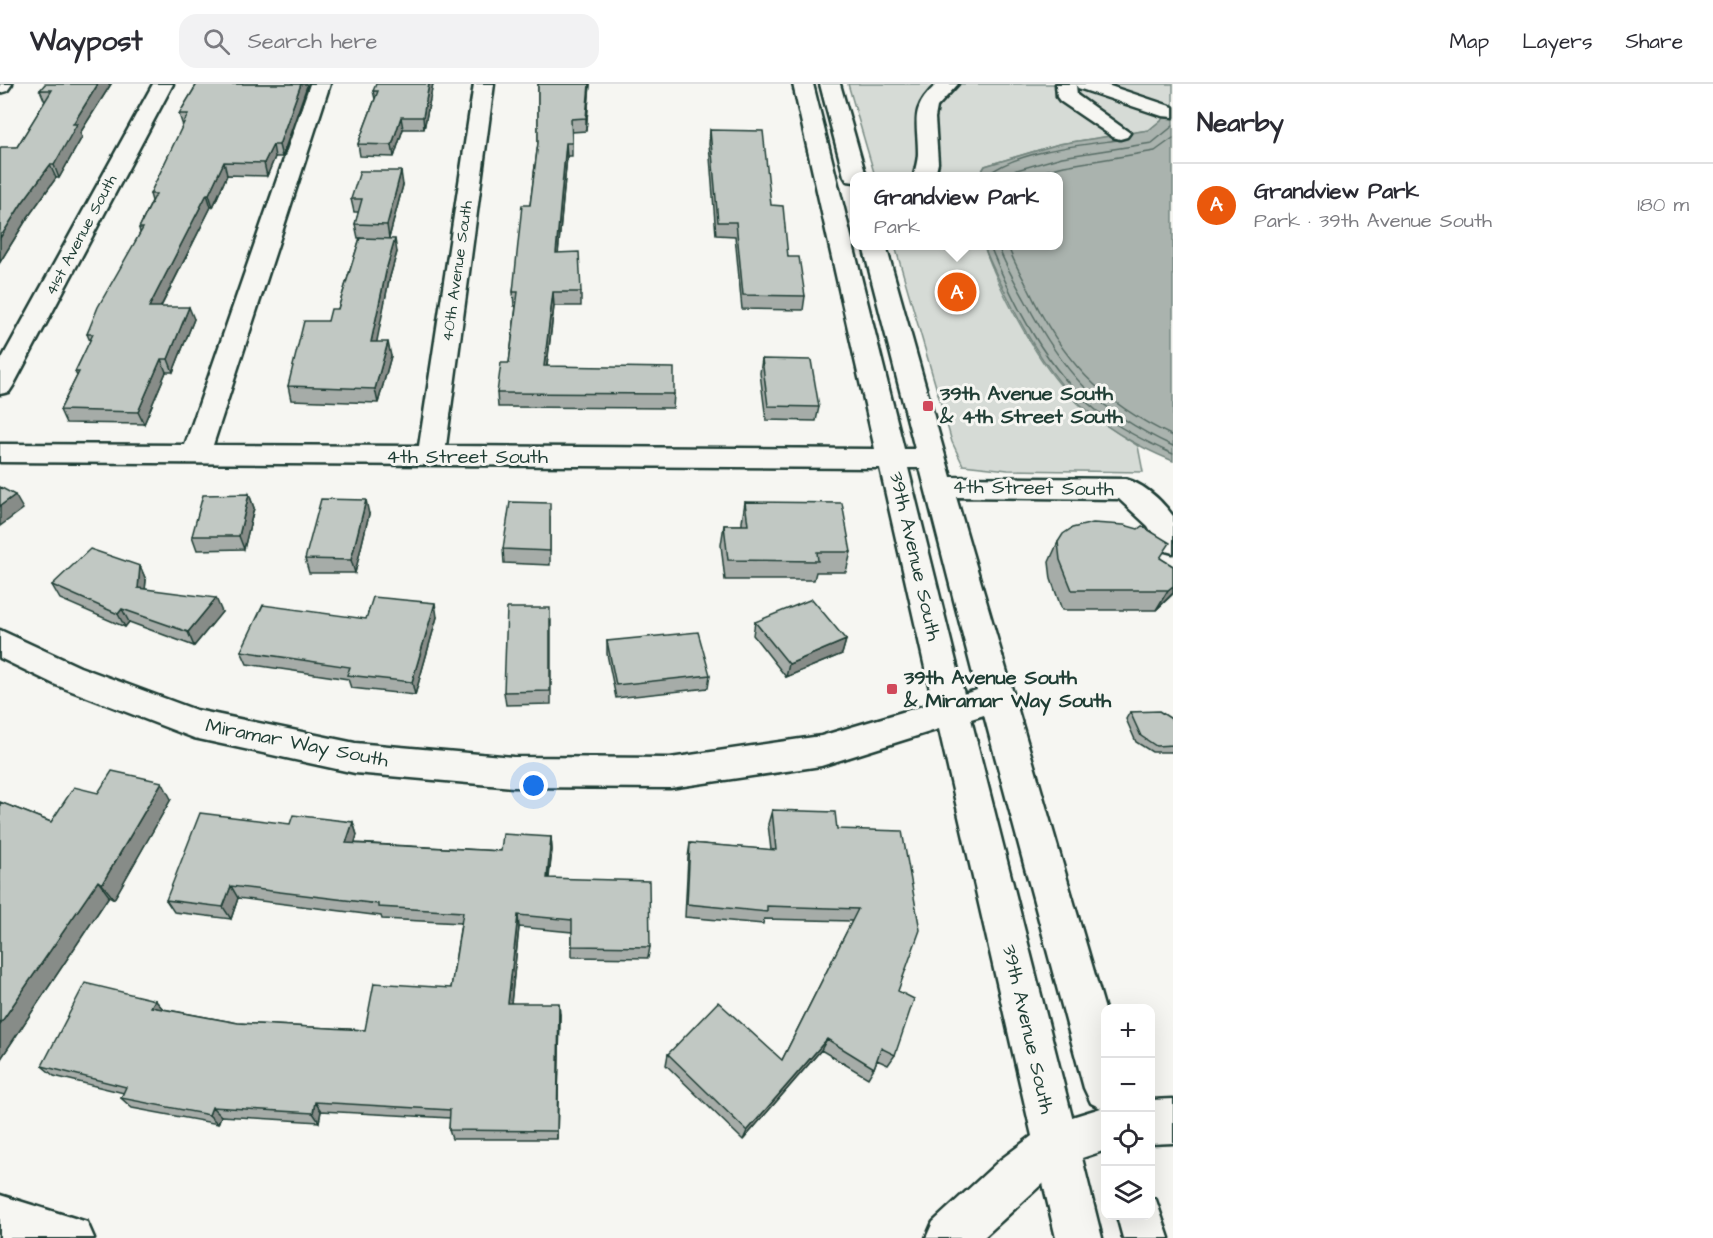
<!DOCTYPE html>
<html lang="en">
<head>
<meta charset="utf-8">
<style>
  :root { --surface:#fff; --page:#f2f2f3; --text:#2b2b33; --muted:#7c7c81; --line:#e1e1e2; --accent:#ea580c }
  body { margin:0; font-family:"Architects Daughter",sans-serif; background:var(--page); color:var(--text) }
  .controls { position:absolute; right:18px; bottom:18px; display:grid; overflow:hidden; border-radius:12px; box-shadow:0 6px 24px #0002 }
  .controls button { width:54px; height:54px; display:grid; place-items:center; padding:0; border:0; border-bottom:2px solid var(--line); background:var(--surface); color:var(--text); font:30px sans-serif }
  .you { position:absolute; left:534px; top:702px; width:21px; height:21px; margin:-15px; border:4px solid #fff; border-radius:50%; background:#1a73e8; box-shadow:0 0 0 9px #1a73e833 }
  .badge { display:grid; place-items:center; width:39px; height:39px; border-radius:50%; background:var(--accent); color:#fff; font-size:20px; font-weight:700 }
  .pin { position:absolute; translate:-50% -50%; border:3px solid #fff; box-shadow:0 2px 6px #0006 }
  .popup { position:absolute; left:850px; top:88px; width:213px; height:78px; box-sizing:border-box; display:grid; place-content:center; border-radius:12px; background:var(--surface); filter:drop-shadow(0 2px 4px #0005); font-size:20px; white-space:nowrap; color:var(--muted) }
  .popup b { font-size:22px; color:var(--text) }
  .popup::after { content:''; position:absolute; left:50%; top:100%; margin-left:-12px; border:12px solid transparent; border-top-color:var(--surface) }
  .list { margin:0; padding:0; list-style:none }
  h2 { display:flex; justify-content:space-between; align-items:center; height:78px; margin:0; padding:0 24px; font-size:26px }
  h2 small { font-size:20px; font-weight:400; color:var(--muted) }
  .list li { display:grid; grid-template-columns:39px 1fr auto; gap:18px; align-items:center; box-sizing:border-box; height:84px; padding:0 24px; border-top:2px solid var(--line) }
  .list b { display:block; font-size:22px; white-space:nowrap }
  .list p { margin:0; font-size:20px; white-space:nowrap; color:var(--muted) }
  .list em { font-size:20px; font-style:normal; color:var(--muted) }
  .icon { flex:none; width:33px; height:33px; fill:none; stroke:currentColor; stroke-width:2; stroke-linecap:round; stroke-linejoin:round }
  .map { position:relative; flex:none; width:1173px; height:1154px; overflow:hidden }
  header { display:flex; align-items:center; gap:36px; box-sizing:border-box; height:84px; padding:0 30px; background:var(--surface); border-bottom:2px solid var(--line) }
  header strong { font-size:28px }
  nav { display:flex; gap:33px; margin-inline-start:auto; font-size:21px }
  .search { width:420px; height:54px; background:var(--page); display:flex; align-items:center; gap:15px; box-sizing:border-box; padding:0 21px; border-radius:18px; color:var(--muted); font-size:22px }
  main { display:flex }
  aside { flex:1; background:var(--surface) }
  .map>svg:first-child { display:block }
  .green { fill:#d6dbd6; stroke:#7a8c85; stroke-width:1.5 }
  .water { fill:#aab3ae; stroke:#72847d; stroke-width:1.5 }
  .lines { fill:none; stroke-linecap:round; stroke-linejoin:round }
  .shore { stroke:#576c65; stroke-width:1.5 }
  .minor-casing { stroke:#1f3d34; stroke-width:5 }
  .minor { fill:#f6f6f2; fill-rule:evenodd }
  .wall { fill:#a6aca8; stroke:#1f3d34; stroke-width:1.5 }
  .shaded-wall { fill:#878c88; stroke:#1f3d34; stroke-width:1.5 }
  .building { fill:#c1c8c3; stroke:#1f3d34; stroke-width:1.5 }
  .poi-dot { fill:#d1495b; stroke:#f6f6f2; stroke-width:2 }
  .labels { text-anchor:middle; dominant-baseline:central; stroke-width:6; stroke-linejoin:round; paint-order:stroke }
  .far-street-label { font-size:16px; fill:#1f3d34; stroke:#f6f6f2 }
  .poi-label { font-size:20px; font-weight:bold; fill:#1f3d34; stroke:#f6f6f2; text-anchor:start }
  .street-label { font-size:20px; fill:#1f3d34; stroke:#f6f6f2 }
</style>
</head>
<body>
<header>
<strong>Waypost</strong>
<div class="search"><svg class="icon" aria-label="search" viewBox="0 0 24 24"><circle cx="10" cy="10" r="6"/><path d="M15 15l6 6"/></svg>Search here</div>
<nav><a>Map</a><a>Layers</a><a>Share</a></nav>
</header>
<main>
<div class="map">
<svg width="1173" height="1154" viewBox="0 0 1173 1154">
  <rect width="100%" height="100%" fill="#f6f6f2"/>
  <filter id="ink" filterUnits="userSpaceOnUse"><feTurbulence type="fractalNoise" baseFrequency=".0167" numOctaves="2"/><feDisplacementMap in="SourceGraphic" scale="12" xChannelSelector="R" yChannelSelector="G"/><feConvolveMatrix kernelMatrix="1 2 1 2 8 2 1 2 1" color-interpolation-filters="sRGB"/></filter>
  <g filter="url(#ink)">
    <!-- green -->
    <path class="green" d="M848 0H1173V26L1149 46 1059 60 985 82 979 92H875Z
      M895 162H984C998 203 1035 274 1065 306 1085 329 1113 346 1138 362L1143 388 1008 386 963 381 952 358Z"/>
    <!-- water -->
    <path class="water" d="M1173 26V377C1089 343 1051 300 1011 220 1002 201 991 182 984 162H1059V92H979L985 82 1059 60 1149 46Z"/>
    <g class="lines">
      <!-- shore -->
      <path class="shore" d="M986 92C1016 67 1080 61 1118 56
        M996 92 1062 73 1152 59 1173 42
        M1025 92 1064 82 1155 67 1173 54
        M990 162C1014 221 1047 286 1097 327 1120 345 1146 358 1173 370
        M998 162C1005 181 1015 198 1025 216 1063 289 1097 327 1173 362
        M1008 162C1013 177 1021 190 1028 204 1062 276 1100 318 1173 352"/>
      <defs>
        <path id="minor" d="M0 0H12L7 7 0 9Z
          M153 0H173L13 302 9 308 0 310V278Z
          M310 0H330L213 361 419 362 474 0H494L446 362 875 365 793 0H813L904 365H915L863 162H886L951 393 1125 395C1144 400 1161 416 1173 432V469L1162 466 1148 442 1119 415 956 413 1106 929V1066L1082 1074 1102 1154H1056L1043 1099 983 1154H926L933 1138 1000 1076 1032 1052 939 645 821 682 670 704 513 703 355 689 194 654 56 601 0 574V546L80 583 196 626 355 659 513 673 670 674 821 652 933 619 880 384 0 378V360L185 361ZM908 384H920L977 606 964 610ZM984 631 1084 1004 1091 1019 1101 1024 1072 1033 971 635Z
          M820 0H840L866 92H855V98L847 97 844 92Z
          M937 0H958L937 23 935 34 938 79 935 92H914C915 85 918 77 918 69 918 37 909 25 937 0Z
          M1056 0H1104L1173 23V33L1162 32 1078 4 1076 1 1077 11 1130 49 1127 53 1120 55 1113 53 1060 17 1057 13Z
          M1173 1015V1059L1150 1060V1016Z
          M0 1111 87 1138 94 1154H0Z
          M1150 1113 1156 1116 1169 1154H1123L1117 1132H1150Z"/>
      </defs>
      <!-- minor casing -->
      <use href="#minor" class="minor-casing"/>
      <!-- minor -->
      <use href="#minor" class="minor"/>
    </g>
    <!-- wall -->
    <path class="wall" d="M111 0 80 49 82 53 59 94H56L28 133 0 178V65L17 63 45 18 40 6Z
      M197 0H306L307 2 282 73H275L267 92 227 91 213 123H211L161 223 194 235 173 288H166L144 340 66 339 60 326 77 292 75 288 90 257 87 250 140 149 139 144 152 117 150 110 183 42 179 30Z
      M433 0 424 45H403L394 73 360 72 358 60 375 15 373 7Z
      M538 0H590L586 47 572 48V72H567L558 169 581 208V222H554L547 282 674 310 673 324 498 323 497 309 509 279 516 222H514L513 208 530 121 538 59Z
      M710 46 771 121 788 173 805 212 803 226 742 225 735 152 716 151 709 60Z
      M403 101 389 154 397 168 389 196 376 258 391 272 378 319 291 316 288 302 328 237 338 225 360 154H358L355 140 359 128H354L351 115Z
      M762 275 819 323 816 337 766 336 760 289Z
      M249 410 254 424 244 465 197 466 192 452Z
      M745 418 851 468 846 488H816L814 496H725L721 461 724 441H742V438Z
      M369 430 355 489H309L305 475Z
      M550 433V481L504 479 503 465Z
      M1138 445 1161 475 1173 482V510L1156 526H1062L1051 495 1049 478 1058 458Z
      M140 482 146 496 145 505 222 528 194 562 129 538 125 543 60 515 52 501Z
      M437 533 415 611 351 604 348 595 247 580 241 567 366 535Z
      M551 537V620L506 621 504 608Z
      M755 538 846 556 842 570 786 593 753 551Z
      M607 557 710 591 708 604 616 614 607 570Z
      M1130 628 1173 636V668H1152L1136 658 1126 635Z
      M98 709 171 715 114 815 109 812 0 976V718L51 738Z
      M772 726 837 745 898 907 895 971 888 981 877 976 874 984 868 994 821 966 743 1056 666 981 668 970 782 976 852 837 764 835 763 840 685 833 688 773 690 759 771 766 768 740Z
      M353 738 357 751 354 759 501 767 551 753 552 766 549 794 650 863 648 874 572 873V848L519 843 511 919 560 930 557 1055H452L449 1046 450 1034 321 1027 319 1038 221 1032 218 1040 132 1024 121 1014 124 1009 54 992 42 982 155 916 163 925 238 939 365 946 451 904 461 839 382 835 381 832 238 814 231 835 174 828 166 816 290 740Z"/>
    <!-- shaded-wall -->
    <path class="shaded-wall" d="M98 0H111L80 49 82 53 59 94 54 81 73 40Z
      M301 0H306L307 2 282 73 279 61Z
      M429 0H433L424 45 423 33Z
      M589 0H590L586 47V34Z
      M401 33 403 45 394 73 392 61Z
      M566 59 567 72 557 182 556 169Z
      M273 61 275 73 267 92 264 79Z
      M224 78 227 91 213 123 209 110Z
      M50 81 56 94 28 133 0 178V154L22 119Z
      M401 87 403 101 389 154 387 141Z
      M207 110 211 123 154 236 149 223Z
      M395 155 397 168 389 196 374 272 371 258 387 183Z
      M553 208 554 222 545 296 544 282Z
      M189 223 194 235 173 288 168 275Z
      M388 258 391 272 378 319 375 305Z
      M161 275 166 288 144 340 138 328Z
      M249 410 254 424 244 465 239 452Z
      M15 411 23 425 0 442V422Z
      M366 416 369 430 355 489 351 476Z
      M140 482 146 496 144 517 138 504Z
      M1173 502V509L1156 526 1168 506Z
      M216 514 222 528 194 562 188 548Z
      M435 519 437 533 415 611 412 598Z
      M122 525 129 538 125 543 118 530Z
      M846 556 842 570 786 593 789 580Z
      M162 698 171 715 114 815 102 800Z
      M353 738 357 751 351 772 346 759Z
      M551 753 552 766 547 806V794Z
      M98 797 109 812 0 976V940Z
      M231 802 238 814 231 835 223 823Z
      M518 831 519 843 510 929 508 919Z
      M155 916 164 926 151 923Z
      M559 919 560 930 557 1055V1047Z
      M827 955 821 966 743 1056 747 1047Z
      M315 1018 321 1027 319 1038 313 1029Z
      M212 1023 221 1032 218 1040 209 1031Z"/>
    <!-- building -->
    <path class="building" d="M45 0H98L73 40H77L54 81H50L22 119 0 154V65L1 63H17L52 6H40Z
      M197 0H301L279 61H273L264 79 224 78 209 110H207L149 223H189L168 275H161L138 328 60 326 79 288H75L93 250H87L98 223 143 144H139L156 110H150L188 30H179Z
      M376 0H429L423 33H401L392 61 358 60 378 7H373Z
      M538 0H589L586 34 571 35 572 59H566L556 169 579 168 581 208H553L544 282 674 284V310L497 309 501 279H509L518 208H513L522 121H530L538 59Z
      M710 46 763 47 771 121 783 122 788 173H799L805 212 743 211 736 138H718Z
      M360 87H401L387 141 355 140 362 115H351Z
      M360 154 395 155 387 183 371 258H388L375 305 288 302 304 237H328L331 225H338Z
      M762 275 811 276 819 323 768 322Z
      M0 403 15 411 0 422Z
      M249 410 239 452H192L203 411Z
      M321 415 366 416 351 476 305 475Z
      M510 418 550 419V467L503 465Z
      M745 418 842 419 851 468H817L818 477 728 476 724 441H748Z
      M1093 439 1124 441 1138 445 1142 442 1170 459 1160 474 1173 482V502L1168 506H1072L1060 476 1058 458 1063 450 1072 444Z
      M90 465 140 482 138 504 216 514 188 548 122 525 118 530 52 501Z
      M373 513 435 519 412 598 347 591 350 583 241 567 263 521 366 535Z
      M812 515 846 556 789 580 755 538Z
      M507 524H550V607L504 608Z
      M698 548 710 591 616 601 607 557Z
      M1159 627 1173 636V661L1156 662 1141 652 1130 628Z
      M112 687 162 698 102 800 98 797 0 940V718L51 738 74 703 98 709Z
      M772 726 835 728 837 745 902 747 920 846 898 907 914 915 895 971 881 964 874 984 827 955 747 1047 668 970 718 918 782 976 858 825 767 822V828L687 820 690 759 776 766Z
      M200 729 290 740 293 731 353 738 346 759 501 767 503 750 551 753 547 794 649 797 650 863 572 862V836L518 831 508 919H559L557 1047 449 1046 450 1026 315 1018 313 1029 212 1023 209 1031 121 1014 126 1003 42 982 85 899 155 916 151 923 238 939 365 946 374 899 451 904 463 828 378 823V820L231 802 223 823 166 816Z"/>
  </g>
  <!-- markers -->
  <g class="poi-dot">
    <rect x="922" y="316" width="12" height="12" rx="3"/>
    <rect x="886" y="599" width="12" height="12" rx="3"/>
  </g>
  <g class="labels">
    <!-- far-street labels -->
    <g class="far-street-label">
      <text transform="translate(81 151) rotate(-62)">41st Avenue South</text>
      <text transform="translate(457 187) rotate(-82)">40th Avenue South</text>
    </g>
    <!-- poi labels -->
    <g class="poi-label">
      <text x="940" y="310">39th Avenue South<tspan x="940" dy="23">&amp; 4th Street South</tspan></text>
      <text x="904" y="594">39th Avenue South<tspan x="904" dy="23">&amp; Miramar Way South</tspan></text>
    </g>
    <!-- street labels -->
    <g class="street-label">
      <text x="467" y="373">4th Street South</text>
      <text transform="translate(1033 404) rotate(1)">4th Street South</text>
      <text transform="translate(915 472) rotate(77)">39th Avenue South</text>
      <text transform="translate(297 659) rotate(11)">Miramar Way South</text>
      <text transform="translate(1028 945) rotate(77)">39th Avenue South</text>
    </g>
  </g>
</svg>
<div class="controls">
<button>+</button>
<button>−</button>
<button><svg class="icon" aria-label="locate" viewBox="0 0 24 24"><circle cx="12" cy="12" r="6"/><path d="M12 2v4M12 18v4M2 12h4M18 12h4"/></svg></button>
<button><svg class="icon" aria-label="layers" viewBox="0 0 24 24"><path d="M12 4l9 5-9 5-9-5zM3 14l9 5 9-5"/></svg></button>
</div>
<div class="you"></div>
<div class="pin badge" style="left:957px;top:208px">A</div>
<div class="popup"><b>Grandview Park</b>Park</div>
</div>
<aside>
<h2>Nearby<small></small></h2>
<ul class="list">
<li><span class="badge">A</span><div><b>Grandview Park</b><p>Park · 39th Avenue South</p></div><em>180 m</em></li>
</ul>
</aside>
</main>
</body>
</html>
